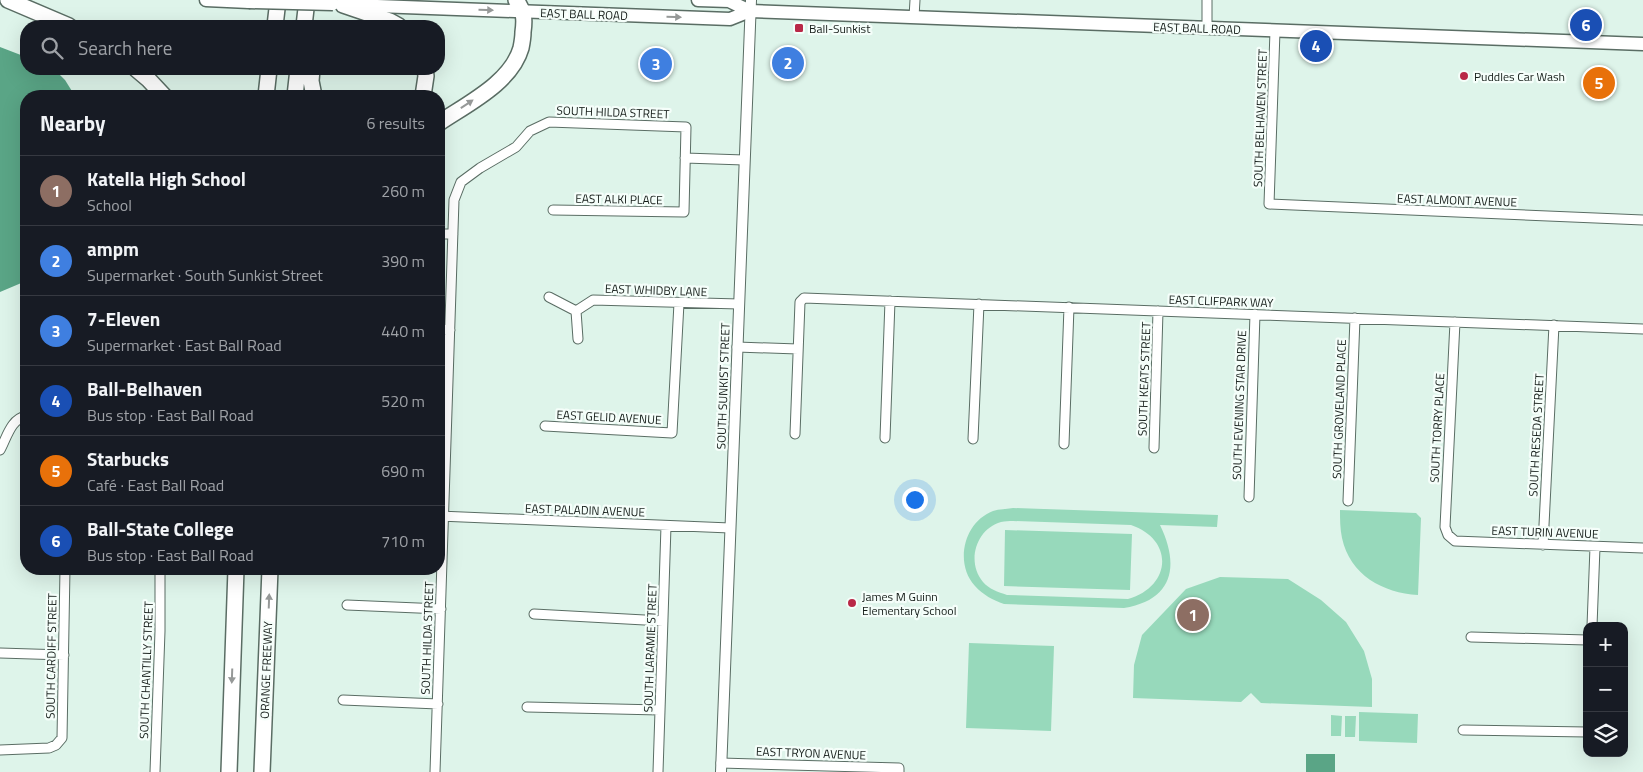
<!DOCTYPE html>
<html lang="en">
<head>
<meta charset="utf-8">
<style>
  :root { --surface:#171b24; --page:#20242c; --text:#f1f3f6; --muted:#9ea1a6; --line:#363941; --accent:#d898a7 }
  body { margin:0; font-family:"Titillium Web",sans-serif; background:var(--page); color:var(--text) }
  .controls { position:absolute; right:15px; bottom:15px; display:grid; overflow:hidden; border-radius:10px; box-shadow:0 5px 20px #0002 }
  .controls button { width:45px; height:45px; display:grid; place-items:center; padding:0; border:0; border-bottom:1px solid var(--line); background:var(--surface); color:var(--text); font:25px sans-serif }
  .you { position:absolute; left:914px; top:499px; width:18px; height:18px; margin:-12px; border:4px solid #fff; border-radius:50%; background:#1a73e8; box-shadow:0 0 0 8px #1a73e833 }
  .badge { display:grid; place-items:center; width:32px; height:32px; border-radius:50%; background:var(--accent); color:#fff; font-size:16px; font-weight:700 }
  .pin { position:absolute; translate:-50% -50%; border:2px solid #fff; box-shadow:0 1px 5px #0006 }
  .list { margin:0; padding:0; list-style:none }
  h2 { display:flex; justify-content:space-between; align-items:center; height:65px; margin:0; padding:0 20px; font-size:21px }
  h2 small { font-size:16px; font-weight:400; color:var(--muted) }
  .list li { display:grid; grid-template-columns:32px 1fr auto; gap:15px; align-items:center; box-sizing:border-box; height:70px; padding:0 20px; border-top:1px solid var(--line) }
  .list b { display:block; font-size:19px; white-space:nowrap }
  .list p { margin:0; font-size:16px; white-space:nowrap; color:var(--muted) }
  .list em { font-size:16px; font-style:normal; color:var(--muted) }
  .icon { flex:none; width:28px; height:28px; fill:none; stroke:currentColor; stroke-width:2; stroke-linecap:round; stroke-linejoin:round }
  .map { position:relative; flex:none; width:1643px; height:772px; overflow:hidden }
  .search { position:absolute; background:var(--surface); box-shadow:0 5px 20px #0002; left:20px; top:20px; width:425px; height:55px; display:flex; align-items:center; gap:12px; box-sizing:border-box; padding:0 18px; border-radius:20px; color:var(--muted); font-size:19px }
  .panel { position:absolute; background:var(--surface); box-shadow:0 5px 20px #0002; left:20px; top:90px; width:425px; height:485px; border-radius:20px }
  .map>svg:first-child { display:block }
  .green { fill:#97d9bb; fill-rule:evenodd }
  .water { fill:#5aa586 }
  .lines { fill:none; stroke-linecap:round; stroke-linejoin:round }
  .minor-casing { stroke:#5a6d64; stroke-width:11 }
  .tertiary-casing { stroke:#5a6d64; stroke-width:12 }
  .primary-casing { stroke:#5a6d64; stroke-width:15 }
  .motorway-casing { stroke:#5a6d64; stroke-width:18 }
  .minor { stroke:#fff; stroke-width:9 }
  .tertiary { stroke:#fff; stroke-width:10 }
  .primary { stroke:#fff; stroke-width:12 }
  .motorway { stroke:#fff; stroke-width:15 }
  .primary-bridge-casing { stroke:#5a6d64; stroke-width:15; stroke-linecap:butt }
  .primary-bridge { stroke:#fff; stroke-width:12 }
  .oneway { fill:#969998 }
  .poi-dot { fill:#b92847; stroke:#f5fefa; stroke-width:2 }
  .labels { text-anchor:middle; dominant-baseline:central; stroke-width:4.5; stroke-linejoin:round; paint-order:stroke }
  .street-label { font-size:12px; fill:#151d19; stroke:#f5fefa }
  .poi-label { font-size:12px; fill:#151d19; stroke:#f5fefa; text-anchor:start }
</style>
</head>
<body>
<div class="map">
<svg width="1643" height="772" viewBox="0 0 1643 772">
  <rect width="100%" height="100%" fill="#def4ea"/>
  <!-- green -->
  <path class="green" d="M1013 508 1218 515 1217 527 1160 525C1180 566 1173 600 1124 608L1004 604C993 600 983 595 975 586 954 563 964 522 993 511 999 509 1007 509 1013 508ZM1013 521 1131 525C1175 540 1171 587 1128 599L1007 595C998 592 989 589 983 582 966 562 976 529 1001 522 1005 521 1009 521 1013 521Z
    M1340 510 1416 513 1421 518 1418 595C1383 593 1350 575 1342 538 1340 529 1340 519 1340 510Z
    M1005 530 1132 534 1130 590 1004 586Z
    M1220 577 1288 579 1321 600 1346 622 1364 651 1372 679V707L1261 703 1251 693 1241 702 1133 698 1134 665 1142 635 1186 589Z
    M969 643 1054 646 1051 731 966 728Z
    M1359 712 1418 714 1417 743 1359 741Z
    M1331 715 1342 716 1341 736H1331Z
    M1345 716H1356L1355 737H1345Z"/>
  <!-- water -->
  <path class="water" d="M0 47 26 57V69H54L65 80 75 96H26V281L0 292Z
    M1306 754H1335V772H1306Z"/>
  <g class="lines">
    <defs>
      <path id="minor" d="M914 17 915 0
        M1207 28V0
        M1275 31 1269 204 1643 220
        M685 158 744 160
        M439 234H453
        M549 297 576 311 578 339
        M576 311 593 300 739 304
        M1455 322 1445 527 1448 535 1455 541 1643 548
        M439 329 450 330
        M737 347 798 349
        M545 426 672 433 679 303
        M795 434 800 302 804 298 1643 329
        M885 438 890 301
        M973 439 979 304
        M1064 444 1069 307
        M1154 448 1158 311
        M0 450C7 437 11 419 26 416
        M1249 497 1255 314
        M1348 501 1355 318
        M439 516 730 528
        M1543 545 1554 325
        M347 605 441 609
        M534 614 663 621
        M1592 626 1595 547
        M1471 637 1587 640
        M0 653 64 655
        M343 700 438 704
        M527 707 660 710
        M1463 730 1587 732
        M0 750 49 748 56 745 62 738 65 569
        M721 763 899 768V772
        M155 772 160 631V569
        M435 772 454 200 461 182 480 168 516 147 530 131 549 122 686 127 684 212 553 210
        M658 772 666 526"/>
      <path id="tertiary" d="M721 772 751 0"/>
      <path id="primary" d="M206 0 249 2
        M698 0 729 1 750 11
        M350 5 730 19 750 11 1643 44"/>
      <path id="motorway" d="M8 0 69 26
        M343 5 390 21 399 26
        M275 26 278 0
        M304 26 307 0
        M136 69 149 80 164 96
        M312 69 311 81 314 96
        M266 96 269 69
        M295 96 298 69
        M423 96 426 76 425 69
        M439 123C467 104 511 83 521 48 522 43 523 38 523 32 525 18 524 11 516 0
        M229 772 236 569
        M262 772 270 569"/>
    </defs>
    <!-- minor casing -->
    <use href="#minor" class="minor-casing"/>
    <!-- tertiary casing -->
    <use href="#tertiary" class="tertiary-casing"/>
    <!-- primary casing -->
    <use href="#primary" class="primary-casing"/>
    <!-- motorway casing -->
    <use href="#motorway" class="motorway-casing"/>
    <!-- minor -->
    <use href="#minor" class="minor"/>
    <!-- tertiary -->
    <use href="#tertiary" class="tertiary"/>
    <!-- primary -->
    <use href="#primary" class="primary"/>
    <!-- motorway -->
    <use href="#motorway" class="motorway"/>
    <defs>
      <path id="primary-bridge" d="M249 2 333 4"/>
    </defs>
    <!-- primary-bridge casing -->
    <use href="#primary-bridge" class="primary-bridge-casing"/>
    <!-- primary-bridge -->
    <use href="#primary-bridge" class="primary-bridge"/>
  </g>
  <!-- one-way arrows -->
  <defs><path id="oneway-solid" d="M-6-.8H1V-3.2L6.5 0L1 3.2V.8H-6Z" transform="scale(1.25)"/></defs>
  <g class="oneway">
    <use href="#oneway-solid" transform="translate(486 10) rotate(2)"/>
    <use href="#oneway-solid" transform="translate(674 17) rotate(2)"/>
    <use href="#oneway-solid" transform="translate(467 104) rotate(-34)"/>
    <use href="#oneway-solid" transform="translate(269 601) rotate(-88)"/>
    <use href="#oneway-solid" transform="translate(232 676) rotate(92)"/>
  </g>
  <!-- markers -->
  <g class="poi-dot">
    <rect x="794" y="23" width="10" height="10" rx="2.5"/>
    <circle cx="1464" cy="76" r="5"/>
    <circle cx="852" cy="603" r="5"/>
  </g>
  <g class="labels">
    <!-- street labels -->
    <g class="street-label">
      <text transform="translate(584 14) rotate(2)">EAST BALL ROAD</text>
      <text transform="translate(1197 28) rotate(2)">EAST BALL ROAD</text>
      <text transform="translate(613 112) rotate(2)">SOUTH HILDA STREET</text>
      <text transform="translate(1260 118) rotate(-88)">SOUTH BELHAVEN STREET</text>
      <text transform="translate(619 199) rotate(1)">EAST ALKI PLACE</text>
      <text transform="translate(1457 200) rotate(2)">EAST ALMONT AVENUE</text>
      <text transform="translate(656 290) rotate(2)">EAST WHIDBY LANE</text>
      <text transform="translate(1221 301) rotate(2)">EAST CLIFPARK WAY</text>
      <text transform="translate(1144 379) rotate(-88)">SOUTH KEATS STREET</text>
      <text transform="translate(723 386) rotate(-88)">SOUTH SUNKIST STREET</text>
      <text transform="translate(1239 405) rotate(-88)">SOUTH EVENING STAR DRIVE</text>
      <text transform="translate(1339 409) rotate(-88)">SOUTH GROVELAND PLACE</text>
      <text transform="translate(609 417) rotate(3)">EAST GELID AVENUE</text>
      <text transform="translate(1437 428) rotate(-87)">SOUTH TORRY PLACE</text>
      <text transform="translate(1536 435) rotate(-87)">SOUTH RESEDA STREET</text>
      <text transform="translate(585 510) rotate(2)">EAST PALADIN AVENUE</text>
      <text transform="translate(1545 532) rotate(2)">EAST TURIN AVENUE</text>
      <text transform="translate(427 638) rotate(-88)">SOUTH HILDA STREET</text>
      <text transform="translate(650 648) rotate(-88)">SOUTH LARAMIE STREET</text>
      <text transform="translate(51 656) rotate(-89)">SOUTH CARDIFF STREET</text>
      <text transform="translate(146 670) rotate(-88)">SOUTH CHANTILLY STREET</text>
      <text transform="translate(266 670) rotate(-88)">ORANGE FREEWAY</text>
      <text transform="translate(811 753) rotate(2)">EAST TRYON AVENUE</text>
    </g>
    <!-- poi labels -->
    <g class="poi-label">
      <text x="809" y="28">Ball-Sunkist</text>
      <text x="1474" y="76">Puddles Car Wash</text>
      <text x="862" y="596">James M Guinn<tspan x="862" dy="14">Elementary School</tspan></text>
    </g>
  </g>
</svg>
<div class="controls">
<button>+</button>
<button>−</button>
<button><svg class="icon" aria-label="layers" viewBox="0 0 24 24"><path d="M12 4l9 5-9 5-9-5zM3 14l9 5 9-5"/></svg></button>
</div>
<div class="you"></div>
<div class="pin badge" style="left:1193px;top:615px;background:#8d6e63">1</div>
<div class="pin badge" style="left:788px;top:63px;background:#3f7fe0">2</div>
<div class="pin badge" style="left:656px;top:64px;background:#3f7fe0">3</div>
<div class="pin badge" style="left:1316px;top:46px;background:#1a4fb4">4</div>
<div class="pin badge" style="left:1599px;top:83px;background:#e8710a">5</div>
<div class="pin badge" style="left:1586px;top:25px;background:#1a4fb4">6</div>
<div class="search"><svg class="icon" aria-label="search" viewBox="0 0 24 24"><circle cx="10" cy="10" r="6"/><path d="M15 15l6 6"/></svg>Search here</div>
<section class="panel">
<h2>Nearby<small>6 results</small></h2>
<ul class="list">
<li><span class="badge" style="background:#8d6e63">1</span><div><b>Katella High School</b><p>School</p></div><em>260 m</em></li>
<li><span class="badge" style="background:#3f7fe0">2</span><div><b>ampm</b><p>Supermarket · South Sunkist Street</p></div><em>390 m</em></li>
<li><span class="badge" style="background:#3f7fe0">3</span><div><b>7-Eleven</b><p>Supermarket · East Ball Road</p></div><em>440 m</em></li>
<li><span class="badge" style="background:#1a4fb4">4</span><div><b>Ball-Belhaven</b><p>Bus stop · East Ball Road</p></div><em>520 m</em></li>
<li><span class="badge" style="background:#e8710a">5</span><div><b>Starbucks</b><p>Café · East Ball Road</p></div><em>690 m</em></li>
<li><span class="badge" style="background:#1a4fb4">6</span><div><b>Ball-State College</b><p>Bus stop · East Ball Road</p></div><em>710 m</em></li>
</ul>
</section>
</div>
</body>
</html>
